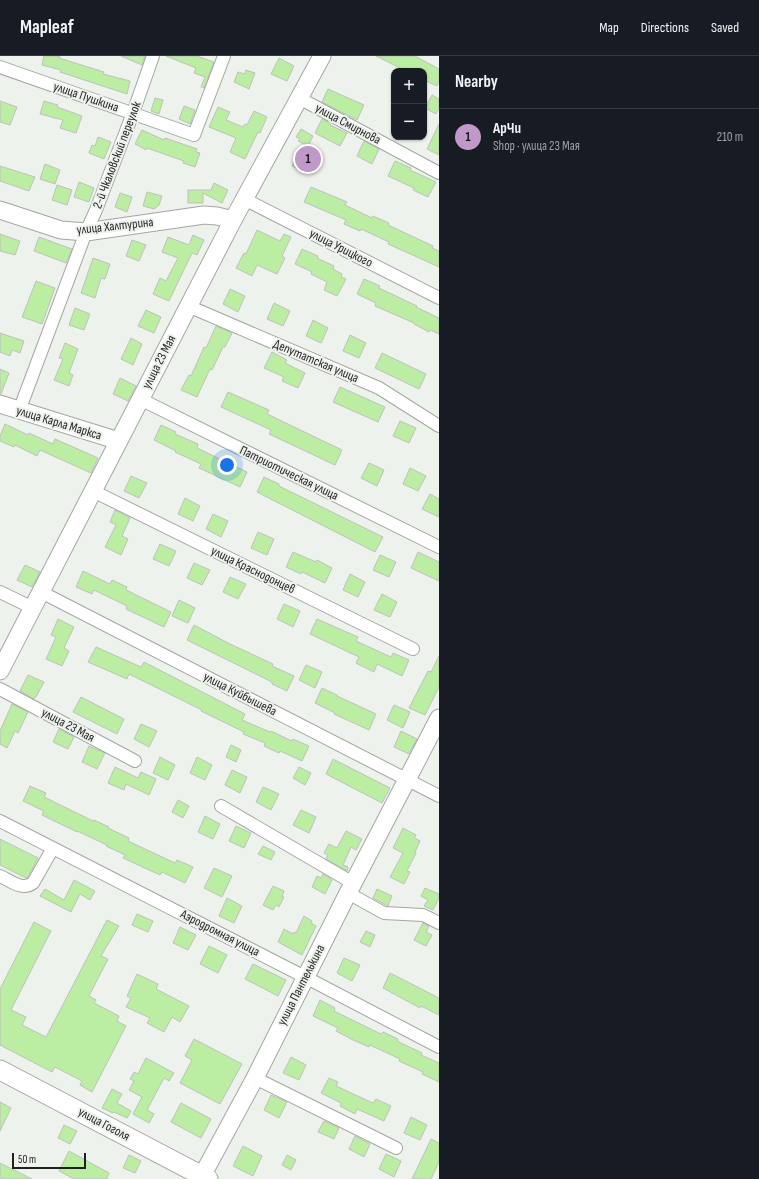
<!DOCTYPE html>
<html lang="en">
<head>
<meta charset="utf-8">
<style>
  :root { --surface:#171b24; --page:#242831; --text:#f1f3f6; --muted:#9ea1a6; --line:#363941; --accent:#c098ca }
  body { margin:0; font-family:"Sofia Sans Condensed",sans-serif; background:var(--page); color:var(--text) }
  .controls { position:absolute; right:12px; top:12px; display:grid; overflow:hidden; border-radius:8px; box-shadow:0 1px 3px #0004 }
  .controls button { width:36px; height:36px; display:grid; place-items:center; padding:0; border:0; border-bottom:1px solid var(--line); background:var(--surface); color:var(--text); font:20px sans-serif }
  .scale { position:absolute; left:12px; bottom:10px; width:74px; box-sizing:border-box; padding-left:4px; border:2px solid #1f211f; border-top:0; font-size:11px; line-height:14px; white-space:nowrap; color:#1f211f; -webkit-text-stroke:3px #eef2ec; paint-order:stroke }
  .you { position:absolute; left:227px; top:409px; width:14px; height:14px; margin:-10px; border:3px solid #fff; border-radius:50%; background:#1a73e8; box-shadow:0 0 0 6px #1a73e833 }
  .badge { display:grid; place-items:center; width:26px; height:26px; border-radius:50%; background:var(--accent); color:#111; font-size:13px; font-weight:700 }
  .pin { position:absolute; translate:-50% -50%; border:2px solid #fff; box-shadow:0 1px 4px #0006 }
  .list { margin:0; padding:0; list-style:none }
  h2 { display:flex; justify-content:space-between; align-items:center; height:52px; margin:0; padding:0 16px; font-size:17px }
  h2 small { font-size:13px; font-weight:400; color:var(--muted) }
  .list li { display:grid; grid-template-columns:26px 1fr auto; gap:12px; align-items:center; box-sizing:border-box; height:56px; padding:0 16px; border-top:1px solid var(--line) }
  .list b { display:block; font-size:15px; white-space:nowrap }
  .list p { margin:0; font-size:13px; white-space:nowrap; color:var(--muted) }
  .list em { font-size:13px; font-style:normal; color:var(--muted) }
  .map { position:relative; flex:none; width:439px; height:1123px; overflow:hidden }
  header { display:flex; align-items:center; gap:24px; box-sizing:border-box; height:56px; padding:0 20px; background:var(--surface); border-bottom:1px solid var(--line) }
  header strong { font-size:19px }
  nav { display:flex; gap:22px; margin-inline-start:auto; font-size:14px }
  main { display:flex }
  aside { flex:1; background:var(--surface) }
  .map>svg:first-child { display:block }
  .building { fill:#bbeda3; stroke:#bec2bc }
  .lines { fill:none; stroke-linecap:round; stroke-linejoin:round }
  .street-casing { stroke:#a3a7a2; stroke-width:14 }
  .secondary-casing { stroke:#a3a7a2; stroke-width:19 }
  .primary-casing { stroke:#a3a7a2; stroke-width:21 }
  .street { stroke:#fff; stroke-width:12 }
  .secondary { stroke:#fff; stroke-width:17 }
  .primary { stroke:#fff; stroke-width:19 }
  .labels { text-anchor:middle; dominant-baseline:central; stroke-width:4; stroke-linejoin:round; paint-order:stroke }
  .street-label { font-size:13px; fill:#1f211f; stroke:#eef2ec }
</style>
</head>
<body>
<header>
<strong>Mapleaf</strong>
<nav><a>Map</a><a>Directions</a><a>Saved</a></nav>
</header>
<main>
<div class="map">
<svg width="439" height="1123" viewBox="0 0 439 1123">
  <rect width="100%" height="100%" fill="#eef2ec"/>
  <!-- building -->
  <path class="building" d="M44 0H60L59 2 104 16 103 18 130 25 127 38 60 16 61 14 42 9Z
    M121 0H145L142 9Z
    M166 0H197L214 6 204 32 201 31 205 21 194 17 196 12Z
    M376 0H415L439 13V25L437 30 424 24V15H406Z
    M279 2 294 10 287 25 271 18Z
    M246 14 255 17 249 33 234 26 238 16 245 18Z
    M328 33 364 49 357 64 322 46Z
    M432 39 439 43V52L436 58 425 52Z
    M155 42 163 44 159 58 151 55Z
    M0 45 17 51 10 69 0 66Z
    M44 45 58 49 57 51 82 60 76 77 60 72 63 64 40 58Z
    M184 50 195 54 190 68 179 63Z
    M218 51 230 56 226 64 243 71 245 68 247 69 254 55 267 61 260 77 258 76 245 103 230 96 236 82 209 71Z
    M322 63 331 68 330 69 347 77 340 90 315 77Z
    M439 68V99L427 93Z
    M301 73 313 80 308 90 298 85 300 83 296 81Z
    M142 74 164 84 165 82 197 93 196 96 200 97 195 111 183 107 184 105 147 92 146 94 135 88Z
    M98 81 111 86 104 103 89 97 92 89 95 90Z
    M364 85 379 93 372 108 357 100Z
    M299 94 314 101 307 117 292 110Z
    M395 105 411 112 410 114 436 126 428 141 413 134 414 132 388 120Z
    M45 108 60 114 55 128 40 123Z
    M0 110 35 121 29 135 0 125Z
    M79 126 94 132 89 146 74 141Z
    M214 127 228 134 222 147 203 137V147H188V134H211Z
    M57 129 72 134 67 149 52 144Z
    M311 131 347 146 345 149 372 162 373 160 389 167 388 169 433 190 432 192 439 195V211L388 188 389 186 361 173 360 175 344 168 346 164 304 146Z
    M147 136 162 140 159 149 154 153 143 150Z
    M120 137 132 141 127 156 115 151Z
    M257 174 280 185 284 178 291 181 282 200 285 202 277 218 257 209 252 220 236 212 244 197 246 198Z
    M0 178 20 185 15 199 0 195Z
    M193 179 204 184 197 199 192 197 169 245 153 238 160 222 166 225 178 202 162 196 168 181 189 189Z
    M39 181 72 193 66 207 34 195Z
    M132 184 146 189 139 205 126 200Z
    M302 193 318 200 317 202 334 210 333 213 342 218 341 221 346 223 337 240 324 234 327 226 311 218 312 216 295 208Z
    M93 202 110 208 105 223 101 222 95 242 81 237Z
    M364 223 380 230 379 232 417 250 416 251 439 262V278L430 274 429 276 414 268V267L375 250 376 247 357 238Z
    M36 225 55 232 42 268 22 261Z
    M230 233 245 240 238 256 223 248Z
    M274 247 290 255 283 270 267 263Z
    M75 252 90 258 84 274 69 269Z
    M146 254 161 261 154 277 138 270Z
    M313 264 328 272 321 287 306 280Z
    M216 270 232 277 225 291H223L212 314 210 313 197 341 181 334 189 319 191 320 204 291 206 292Z
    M0 277 24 285 20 297 12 294 10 300 0 296Z
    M350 279 366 287 359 302 343 295Z
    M131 282 142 288 133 309 121 303Z
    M65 287 78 293 69 317 73 319 69 330 54 324 63 303 59 302Z
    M272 296 287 304 285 307 305 317 298 332 282 325 284 321 264 312Z
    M382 297 426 318 419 333 375 312Z
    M0 313 9 317 1 338H0Z
    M120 322 136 330 128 345 113 338Z
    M340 331 385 351 378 366 333 346Z
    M228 336 269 354 267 358 342 394 335 409 269 378 271 374 221 351Z
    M400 365 416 372 409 387 393 380Z
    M5 368 28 379 29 377 53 388 55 383 98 402 91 417 40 394 37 400 15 389 14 391 0 385V380Z
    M161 369 176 376 175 378 198 388 197 392 247 416 240 431 199 412 201 408 175 396 176 395 154 384Z
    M369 407 384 414 377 430 361 422Z
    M410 412 426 420 418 435 403 428Z
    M131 420 147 427 139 442 124 435Z
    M264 421 279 428V430L383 481 375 496 257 436Z
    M430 438 439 443V461L422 453Z
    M185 442 200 450 193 465 178 458Z
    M115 454 130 462 122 480 128 483 121 499 105 491 116 469 110 466Z
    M213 458 228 465 221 481 206 473Z
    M258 476 274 483 267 499 251 492Z
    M160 488 176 495 169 510 153 503Z
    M293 496 316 506 317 504 332 512 325 527 302 516 301 518 286 511Z
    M418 496 439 506V525L411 512Z
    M380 499 396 506 389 521 373 514Z
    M194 507 210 514 202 529 187 522Z
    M25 509 40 516 32 531 17 524Z
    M83 515 110 528 112 524 127 531 126 534 171 556 164 571 126 553 127 550 94 534 92 538 76 531Z
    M350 518 365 526 358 541 343 534Z
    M230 521 246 528 238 543 223 536Z
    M382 538 397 546 390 561 374 554Z
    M179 544 195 552 188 567 172 560Z
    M284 548 300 555 293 571 277 563Z
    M58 563 74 571 64 592 69 595 62 610 46 603 56 581 51 579Z
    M317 563 358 581 356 585 391 601 393 597 409 604 402 620 377 608 374 616 356 607 359 601 310 578Z
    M194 569 230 588 273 608 272 610 294 620 287 635 272 628V626L187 584Z
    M96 591 141 611 144 606 245 658 242 664 270 676 271 675 292 685 293 683 309 690 302 705 280 695 279 697 264 690 265 687 243 678 244 676 201 655 202 654 129 618 127 623 88 606Z
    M439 600V631L425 659 409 652 428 615 431 616Z
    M306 609 322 616 315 632 299 624Z
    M28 619 44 626 36 641H35L34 643 20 635Z
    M322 632 337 639V640L376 658 369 674 334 658 335 657 315 647Z
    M81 641 124 663 117 678 73 656Z
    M12 648 28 656 18 677 15 675 7 692 0 688V675Z
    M394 649 410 656 403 672 387 664Z
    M141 668 157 675 149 691 134 683Z
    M59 673 74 681 68 693 53 686Z
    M401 675 417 683 409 698 394 691Z
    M231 689 241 694 236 706 226 701Z
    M89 690 105 697 97 713 82 706Z
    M160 701 175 709 168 724 153 717Z
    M197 701 212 709 205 724 190 717Z
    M333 703 390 732 382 747 326 718Z
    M115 711 138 722 141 716 156 723 149 739 126 728 124 734 108 727Z
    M299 711 311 717 305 729 293 722Z
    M232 714 247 721 240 737 225 729Z
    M30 730 46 737 44 741 93 765 94 764 109 771 108 772 129 782 128 785 175 807 177 804 193 811 185 827 162 816 160 819 123 802 125 799 106 790 107 789 77 775V776L42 759 44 755 23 745Z
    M263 731 279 738 271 754 256 746Z
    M178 744 189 750 183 762 172 756Z
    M301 754 316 761 309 777 293 769Z
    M205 760 220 768 213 783 198 776Z
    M236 770 251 777 244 792 229 785Z
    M403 772 416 779 414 782 420 785 415 796 416 797 407 815 410 816 404 828 390 821 403 797 393 792Z
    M346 775 362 783 356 794 351 791 343 809 348 811 347 815 326 803 328 799 324 797 329 788 337 792Z
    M0 783 38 802 28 821 26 822 0 809Z
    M263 790 275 796 271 804 258 798Z
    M214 812 232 820 222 841 204 832Z
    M323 818 332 824 325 838 312 831 317 820 321 822Z
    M74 824 95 835 90 844 80 838 71 856 40 840 45 833 64 844Z
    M273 830 284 835 282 841H284L279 851 276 849 273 854 263 849Z
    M425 832 439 838V842L433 854 424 850 428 844 421 840Z
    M377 833 392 840 388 850 373 842Z
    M227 842 242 850 234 867 219 860Z
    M137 858 153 865 148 876 132 869Z
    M304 860 312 865 311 867 316 870 302 899 278 886 284 873 293 878 294 876 296 877Z
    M107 864 119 870 101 900 108 903 89 940 96 944 94 947 119 960 117 965 126 970 92 1036 80 1029 82 1025 55 1011 52 1016 0 989V933L34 866 51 875 11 954 26 961 22 969 46 981Z
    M423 867 429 870 426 876 432 879 426 890 414 884Z
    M180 871 196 879 188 894 173 887Z
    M366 875 375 879 370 891 360 886Z
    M209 890 227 899 218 917 200 908Z
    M344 902 360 909 352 925 337 917Z
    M253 908 286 924 278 940 245 923Z
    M390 917 439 942V959L421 950 420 952 383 932Z
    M137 918 158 928 156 933 189 950 180 966 172 961 164 976 147 967 150 962 126 951 131 942 127 940Z
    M320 944 335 952 334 955 381 978 383 976 398 983 397 985 422 997 421 999 439 1007V1026L422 1018 423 1016 399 1005 400 1003 370 989 369 991 353 984 336 975 338 972 313 960Z
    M194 983 242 1008 220 1048 180 1027 192 1004 185 1000Z
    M291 1001 306 1009 299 1024 283 1017Z
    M146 1002 174 1017 169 1025 164 1022 147 1054 154 1058 149 1067 133 1058 142 1041 129 1034 134 1025 130 1023 134 1016 138 1018Z
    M329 1022 338 1026 336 1030 373 1047 376 1043 391 1050 384 1065 357 1053 355 1058 340 1050 341 1047 321 1037Z
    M112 1033 122 1038 117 1047 131 1055 127 1062 114 1056 113 1057 102 1052Z
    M271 1039 287 1046 279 1062 264 1054Z
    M0 1046 11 1052 0 1075Z
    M181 1047 211 1063 201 1082 171 1066Z
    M411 1061 427 1069 420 1084 404 1077Z
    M324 1065 339 1072 334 1083 318 1076Z
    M64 1069 77 1075 70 1088 58 1082Z
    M355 1080 370 1088 364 1101 349 1093Z
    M431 1083 439 1087V1106L431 1123H412Z
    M243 1090 262 1100 253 1120 233 1110Z
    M69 1095 109 1117 107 1123H74L59 1115Z
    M386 1098 401 1105 394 1121 379 1113Z
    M129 1099 141 1105 135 1117 123 1112Z
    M287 1099 296 1104 291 1114 282 1109Z
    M0 1107 32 1123H0Z"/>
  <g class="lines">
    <defs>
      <path id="street" d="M0 11 194 79 224 0
        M299 42 439 117
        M244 143 439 242
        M188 250 379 332 439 370
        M140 343 439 491
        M19 355 86 176 96 154 133 57 153 0
        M93 435 413 593
        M0 536 33 552
        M41 536 439 740
        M0 633 135 705
        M221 750 353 827
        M0 765 305 921 439 991
        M0 820C11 825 22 835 33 827L53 792
        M348 837 384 857 423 859 439 867
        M255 1022 396 1092"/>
      <path id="secondary" d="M0 154 61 174 86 176 204 159 217 160 233 164
        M0 348 119 385
        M0 615 233 164 322 0
        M202 1120 255 1022 348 837 439 662"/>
      <path id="primary" d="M0 1014 208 1123"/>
    </defs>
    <!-- street casing -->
    <use href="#street" class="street-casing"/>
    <!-- secondary casing -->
    <use href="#secondary" class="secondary-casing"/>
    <!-- primary casing -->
    <use href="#primary" class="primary-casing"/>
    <!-- street -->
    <use href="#street" class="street"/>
    <!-- secondary -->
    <use href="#secondary" class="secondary"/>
    <!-- primary -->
    <use href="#primary" class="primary"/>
  </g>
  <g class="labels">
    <!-- street labels -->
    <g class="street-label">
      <text transform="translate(86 41) rotate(19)">улица Пушкина</text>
      <text transform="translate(348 68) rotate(28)">улица Смирнова</text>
      <text transform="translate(117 99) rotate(-69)">2-й Чкаловский переулок</text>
      <text transform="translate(115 170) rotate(-6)">улица Халтурина</text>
      <text transform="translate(341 192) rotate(27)">улица Урицкого</text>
      <text transform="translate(316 305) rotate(23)">Депутатская улица</text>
      <text transform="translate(159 306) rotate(-63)">улица 23 Мая</text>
      <text transform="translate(59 367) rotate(17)">улица Карла Маркса</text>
      <text transform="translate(289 417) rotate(26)">Патриотическая улица</text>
      <text transform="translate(253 514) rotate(26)">улица Краснодонцев</text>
      <text transform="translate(240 638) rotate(27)">улица Куйбышева</text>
      <text transform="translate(68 669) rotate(28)">улица 23 Мая</text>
      <text transform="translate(220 877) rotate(27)">Аэродромная улица</text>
      <text transform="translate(301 929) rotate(-63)">улица Пантелькина</text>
      <text transform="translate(104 1068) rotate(28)">улица Гоголя</text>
    </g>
  </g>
</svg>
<div class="controls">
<button>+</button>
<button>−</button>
</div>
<div class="scale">50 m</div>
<div class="you"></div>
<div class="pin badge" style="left:308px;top:103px">1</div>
</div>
<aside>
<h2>Nearby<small></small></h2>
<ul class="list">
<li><span class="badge">1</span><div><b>АрЧи</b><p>Shop · улица 23 Мая</p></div><em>210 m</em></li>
</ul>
</aside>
</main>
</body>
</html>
